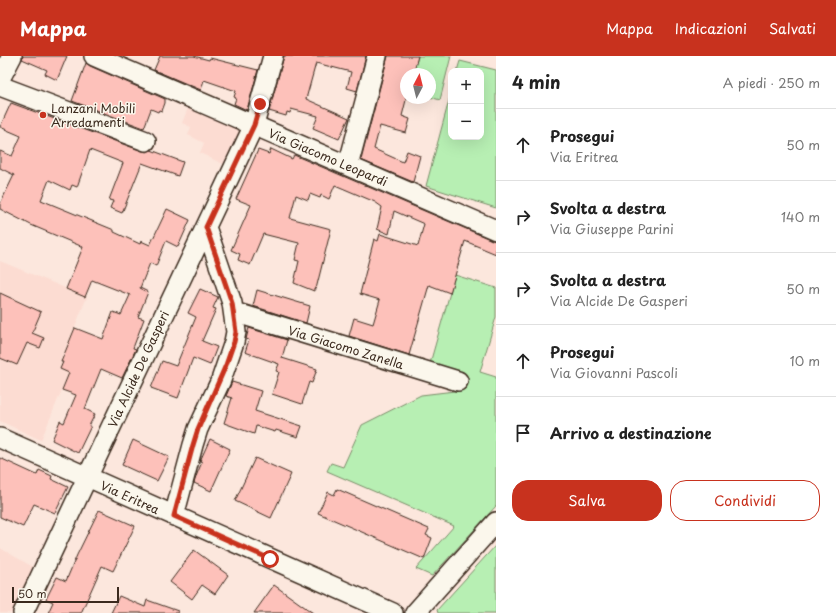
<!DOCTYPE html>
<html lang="it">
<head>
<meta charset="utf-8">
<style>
  :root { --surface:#fff; --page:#f2f2f2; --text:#222; --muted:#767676; --line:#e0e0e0; --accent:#c8321e }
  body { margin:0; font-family:"Playpen Sans",sans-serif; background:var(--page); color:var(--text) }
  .controls { position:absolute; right:12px; top:12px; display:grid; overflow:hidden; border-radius:8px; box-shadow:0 4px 16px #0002 }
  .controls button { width:36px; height:36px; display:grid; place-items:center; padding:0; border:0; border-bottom:1px solid var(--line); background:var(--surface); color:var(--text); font:20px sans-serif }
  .compass { position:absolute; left:400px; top:12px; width:36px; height:36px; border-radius:50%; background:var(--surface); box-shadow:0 4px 16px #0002; rotate:7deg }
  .scale { position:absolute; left:12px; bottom:10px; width:107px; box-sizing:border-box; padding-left:4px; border:2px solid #3b2a1e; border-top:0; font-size:11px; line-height:14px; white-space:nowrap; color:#3b2a1e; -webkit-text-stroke:3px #fbf7ec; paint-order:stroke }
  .stop { position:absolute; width:12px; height:12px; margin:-9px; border:3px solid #c8321e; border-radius:50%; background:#fff }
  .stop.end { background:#c8321e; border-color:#fff; box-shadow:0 1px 4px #0008 }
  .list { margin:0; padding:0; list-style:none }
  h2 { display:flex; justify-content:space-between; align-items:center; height:52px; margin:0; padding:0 16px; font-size:17px }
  h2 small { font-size:13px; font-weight:400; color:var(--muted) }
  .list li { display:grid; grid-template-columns:26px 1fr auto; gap:12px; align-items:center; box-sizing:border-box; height:72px; padding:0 16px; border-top:1px solid var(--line) }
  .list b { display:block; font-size:15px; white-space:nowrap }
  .list p { margin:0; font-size:13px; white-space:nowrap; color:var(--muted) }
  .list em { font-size:13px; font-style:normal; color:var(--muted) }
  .actions { display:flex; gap:8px; padding:12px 16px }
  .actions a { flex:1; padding:9px 0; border:1px solid var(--accent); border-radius:16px; text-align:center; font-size:14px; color:var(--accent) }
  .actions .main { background:var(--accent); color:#fff }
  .icon { flex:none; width:22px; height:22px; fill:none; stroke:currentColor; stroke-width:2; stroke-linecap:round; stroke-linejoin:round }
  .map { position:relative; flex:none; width:496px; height:557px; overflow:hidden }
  header { display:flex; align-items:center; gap:24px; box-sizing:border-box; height:56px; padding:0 20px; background:var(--accent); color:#fff }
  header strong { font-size:19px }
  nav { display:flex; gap:22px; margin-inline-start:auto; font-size:14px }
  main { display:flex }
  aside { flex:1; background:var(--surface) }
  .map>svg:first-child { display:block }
  .built { fill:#fcdcd2 }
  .green { fill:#b7efb3; stroke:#798c68 }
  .building { fill:#fdc1ba; stroke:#3b2a1e }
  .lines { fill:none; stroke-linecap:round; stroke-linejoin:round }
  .minor-casing { stroke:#3b2a1e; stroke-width:22 }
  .minor { stroke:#fbf7ec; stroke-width:19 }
  .route { stroke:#c8321e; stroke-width:5 }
  .poi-dot { fill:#c8321e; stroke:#fbf7ec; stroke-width:1.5 }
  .labels { text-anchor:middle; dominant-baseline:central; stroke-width:3; stroke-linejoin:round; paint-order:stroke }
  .poi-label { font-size:12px; fill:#3b2a1e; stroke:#fbf7ec; text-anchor:start }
  .street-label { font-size:12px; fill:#3b2a1e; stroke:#fbf7ec }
</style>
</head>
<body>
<header>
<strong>Mappa</strong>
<nav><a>Mappa</a><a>Indicazioni</a><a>Salvati</a></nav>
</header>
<main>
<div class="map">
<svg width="496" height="557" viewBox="0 0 496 557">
  <rect width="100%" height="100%" fill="#fce7dd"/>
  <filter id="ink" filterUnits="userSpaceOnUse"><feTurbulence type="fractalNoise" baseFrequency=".025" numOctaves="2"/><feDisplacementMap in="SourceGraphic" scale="8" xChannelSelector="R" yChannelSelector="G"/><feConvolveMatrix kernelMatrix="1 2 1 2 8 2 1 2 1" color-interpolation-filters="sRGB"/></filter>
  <g filter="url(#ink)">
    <!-- built -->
    <path class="built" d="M188 52 237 73 240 81 227 110 200 97 204 87 188 79 191 71 182 67Z
      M0 205 87 241 61 305 72 310 41 384 0 365Z
      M0 492 33 511 12 557H0Z"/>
    <!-- green -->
    <path class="green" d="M418 0H451L440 44 430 41V18H413Z
      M460 5 496 14V152L426 130 451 37V81H481V15H457Z
      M455 219 496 232V261L480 316 496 321V450L432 520 416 513 454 470 327 415 331 407 343 411 362 369 421 339 463 334 467 322 429 311Z
      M496 489V557H438L437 554Z"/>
    <!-- building -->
    <path class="building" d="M23 0H67L57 24 45 18 47 14 22 3Z
      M160 0H194L209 4 210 2 258 14 247 54 234 48 236 42 234 41 236 35 204 24 201 34 154 14Z
      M284 0H366L357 35 347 32 351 16 316 7 306 43 349 62 339 83 313 72 318 60 291 53 290 57 287 56 286 60 269 55Z
      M388 0H418L413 18H406V44L402 60 410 63 406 77 380 70 374 93 403 106 407 95 420 100 413 126 361 104Z
      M86 7 90 10 165 43V47L162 55 159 54 158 56 151 53 144 72 72 45Z
      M11 47 142 95 147 96 151 94 183 106 178 120 142 107 122 157 110 152 113 145 109 144 123 107 90 94 77 131 72 129 70 134 49 124 41 144 114 174V176L140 188 141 185 150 189 167 153 190 164 178 191 166 185 156 210 150 207 140 232 148 236 138 261 144 263 133 292 136 293 122 322 101 313 85 353 95 358 89 370H91L78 397 52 384 60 365 64 367 76 339 62 334 69 317 60 313 63 306H61L75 272 103 283 113 256 121 259 130 239 92 224 85 241 66 233 83 191 31 169 0 153V148L14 119 0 112V95L12 100 21 80 0 71Z
      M271 93 292 103 294 99 492 184 496 185V198L465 185 450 237 429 229 409 299 349 280 354 262 373 268 380 244 360 238 374 183 378 185 380 178 418 190 424 168 394 155 389 178 377 173 382 151 375 146 335 129 329 143 321 139 320 142 310 138 308 144 296 139 290 162 331 173 316 233 314 232V235L294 227 299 205 295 204 299 187 263 178 250 209 238 204 240 198 231 194 251 149 236 143 258 94 269 98Z
      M200 233 218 241 213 252 216 253 202 285 217 291 210 309 193 302 178 342 151 332 162 305 176 310 196 261 188 257Z
      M257 234 310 250 306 267 253 250Z
      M0 237 41 256 32 277 44 282 40 292 27 287 17 309 0 302Z
      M249 272 287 284 282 302 317 313 312 327 309 326 302 348 272 338 279 316 276 315 279 308 245 296 249 284 246 283Z
      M232 326 261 335 255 355 302 370 298 381 276 374 275 376 256 370 254 378 224 367 232 342 226 340Z
      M210 383 230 393 211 435 194 427 197 418 202 406 200 405Z
      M133 384 169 401 157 425 122 409Z
      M0 402 37 419 39 414 52 420 51 423 68 431 55 457 34 448 23 471 0 461Z
      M255 402 291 418 271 462 235 445Z
      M337 433 429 473 426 479 432 482 424 503 318 457 328 436 334 439Z
      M99 454 135 470 113 515 102 510 81 557H48L53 546 46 543 57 521 66 525 77 499Z
      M194 494 228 519 215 538 202 529 192 543 170 526Z
      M274 529 313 557H254Z
      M119 540 145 551 147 544 178 555V557H111Z"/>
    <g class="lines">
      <defs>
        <path id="minor" d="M94 0 496 174
          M0 23 12 0
          M0 30 146 85
          M348 110 377 0
          M234 256 458 325
          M0 382 393 557
          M174 460 193 389 198 373 221 324 234 286 236 276 232 247 206 171
          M23 557 254 69 273 0
          M415 557 496 466"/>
      </defs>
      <!-- minor casing -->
      <use href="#minor" class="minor-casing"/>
      <!-- minor -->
      <use href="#minor" class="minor"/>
    </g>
  </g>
  <g class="lines" filter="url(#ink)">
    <!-- route -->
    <path class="route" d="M260 48 254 69 206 171 232 247 236 276 234 286 226 309 198 373 193 389 174 460 270 503"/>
  </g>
  <!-- markers -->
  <circle class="poi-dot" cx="43" cy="59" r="4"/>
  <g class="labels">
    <!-- poi labels -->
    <g class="poi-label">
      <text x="51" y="52">Lanzani Mobili<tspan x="51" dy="14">Arredamenti</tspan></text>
    </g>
    <!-- street labels -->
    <g class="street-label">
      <text transform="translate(328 101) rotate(23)">Via Giacomo Leopardi</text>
      <text transform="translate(346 291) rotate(17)">Via Giacomo Zanella</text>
      <text transform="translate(138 313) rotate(-65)">Via Alcide De Gasperi</text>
      <text transform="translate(130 441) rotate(24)">Via Eritrea</text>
    </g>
  </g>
</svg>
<div class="controls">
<button>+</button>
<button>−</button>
</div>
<svg class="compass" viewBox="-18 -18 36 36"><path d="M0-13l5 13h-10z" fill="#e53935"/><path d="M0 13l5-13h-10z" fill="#767676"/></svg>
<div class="scale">50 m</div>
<div class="stop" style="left:270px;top:503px"></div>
<div class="stop end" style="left:260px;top:48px"></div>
</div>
<aside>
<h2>4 min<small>A piedi · 250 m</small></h2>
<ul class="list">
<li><svg class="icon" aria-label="ahead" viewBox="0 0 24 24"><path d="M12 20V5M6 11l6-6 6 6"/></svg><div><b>Prosegui</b><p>Via Eritrea</p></div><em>50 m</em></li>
<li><svg class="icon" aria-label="right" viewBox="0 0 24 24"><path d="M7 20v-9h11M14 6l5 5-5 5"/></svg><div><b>Svolta a destra</b><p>Via Giuseppe Parini</p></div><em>140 m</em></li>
<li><svg class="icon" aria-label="right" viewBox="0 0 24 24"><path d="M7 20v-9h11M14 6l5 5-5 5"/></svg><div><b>Svolta a destra</b><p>Via Alcide De Gasperi</p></div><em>50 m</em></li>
<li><svg class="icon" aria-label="ahead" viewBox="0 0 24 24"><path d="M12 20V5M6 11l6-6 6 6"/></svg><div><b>Prosegui</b><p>Via Giovanni Pascoli</p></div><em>10 m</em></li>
<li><svg class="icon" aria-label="arrive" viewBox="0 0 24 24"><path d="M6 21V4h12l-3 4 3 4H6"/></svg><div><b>Arrivo a destinazione</b></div></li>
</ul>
<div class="actions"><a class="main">Salva</a><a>Condividi</a></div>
</aside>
</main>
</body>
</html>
